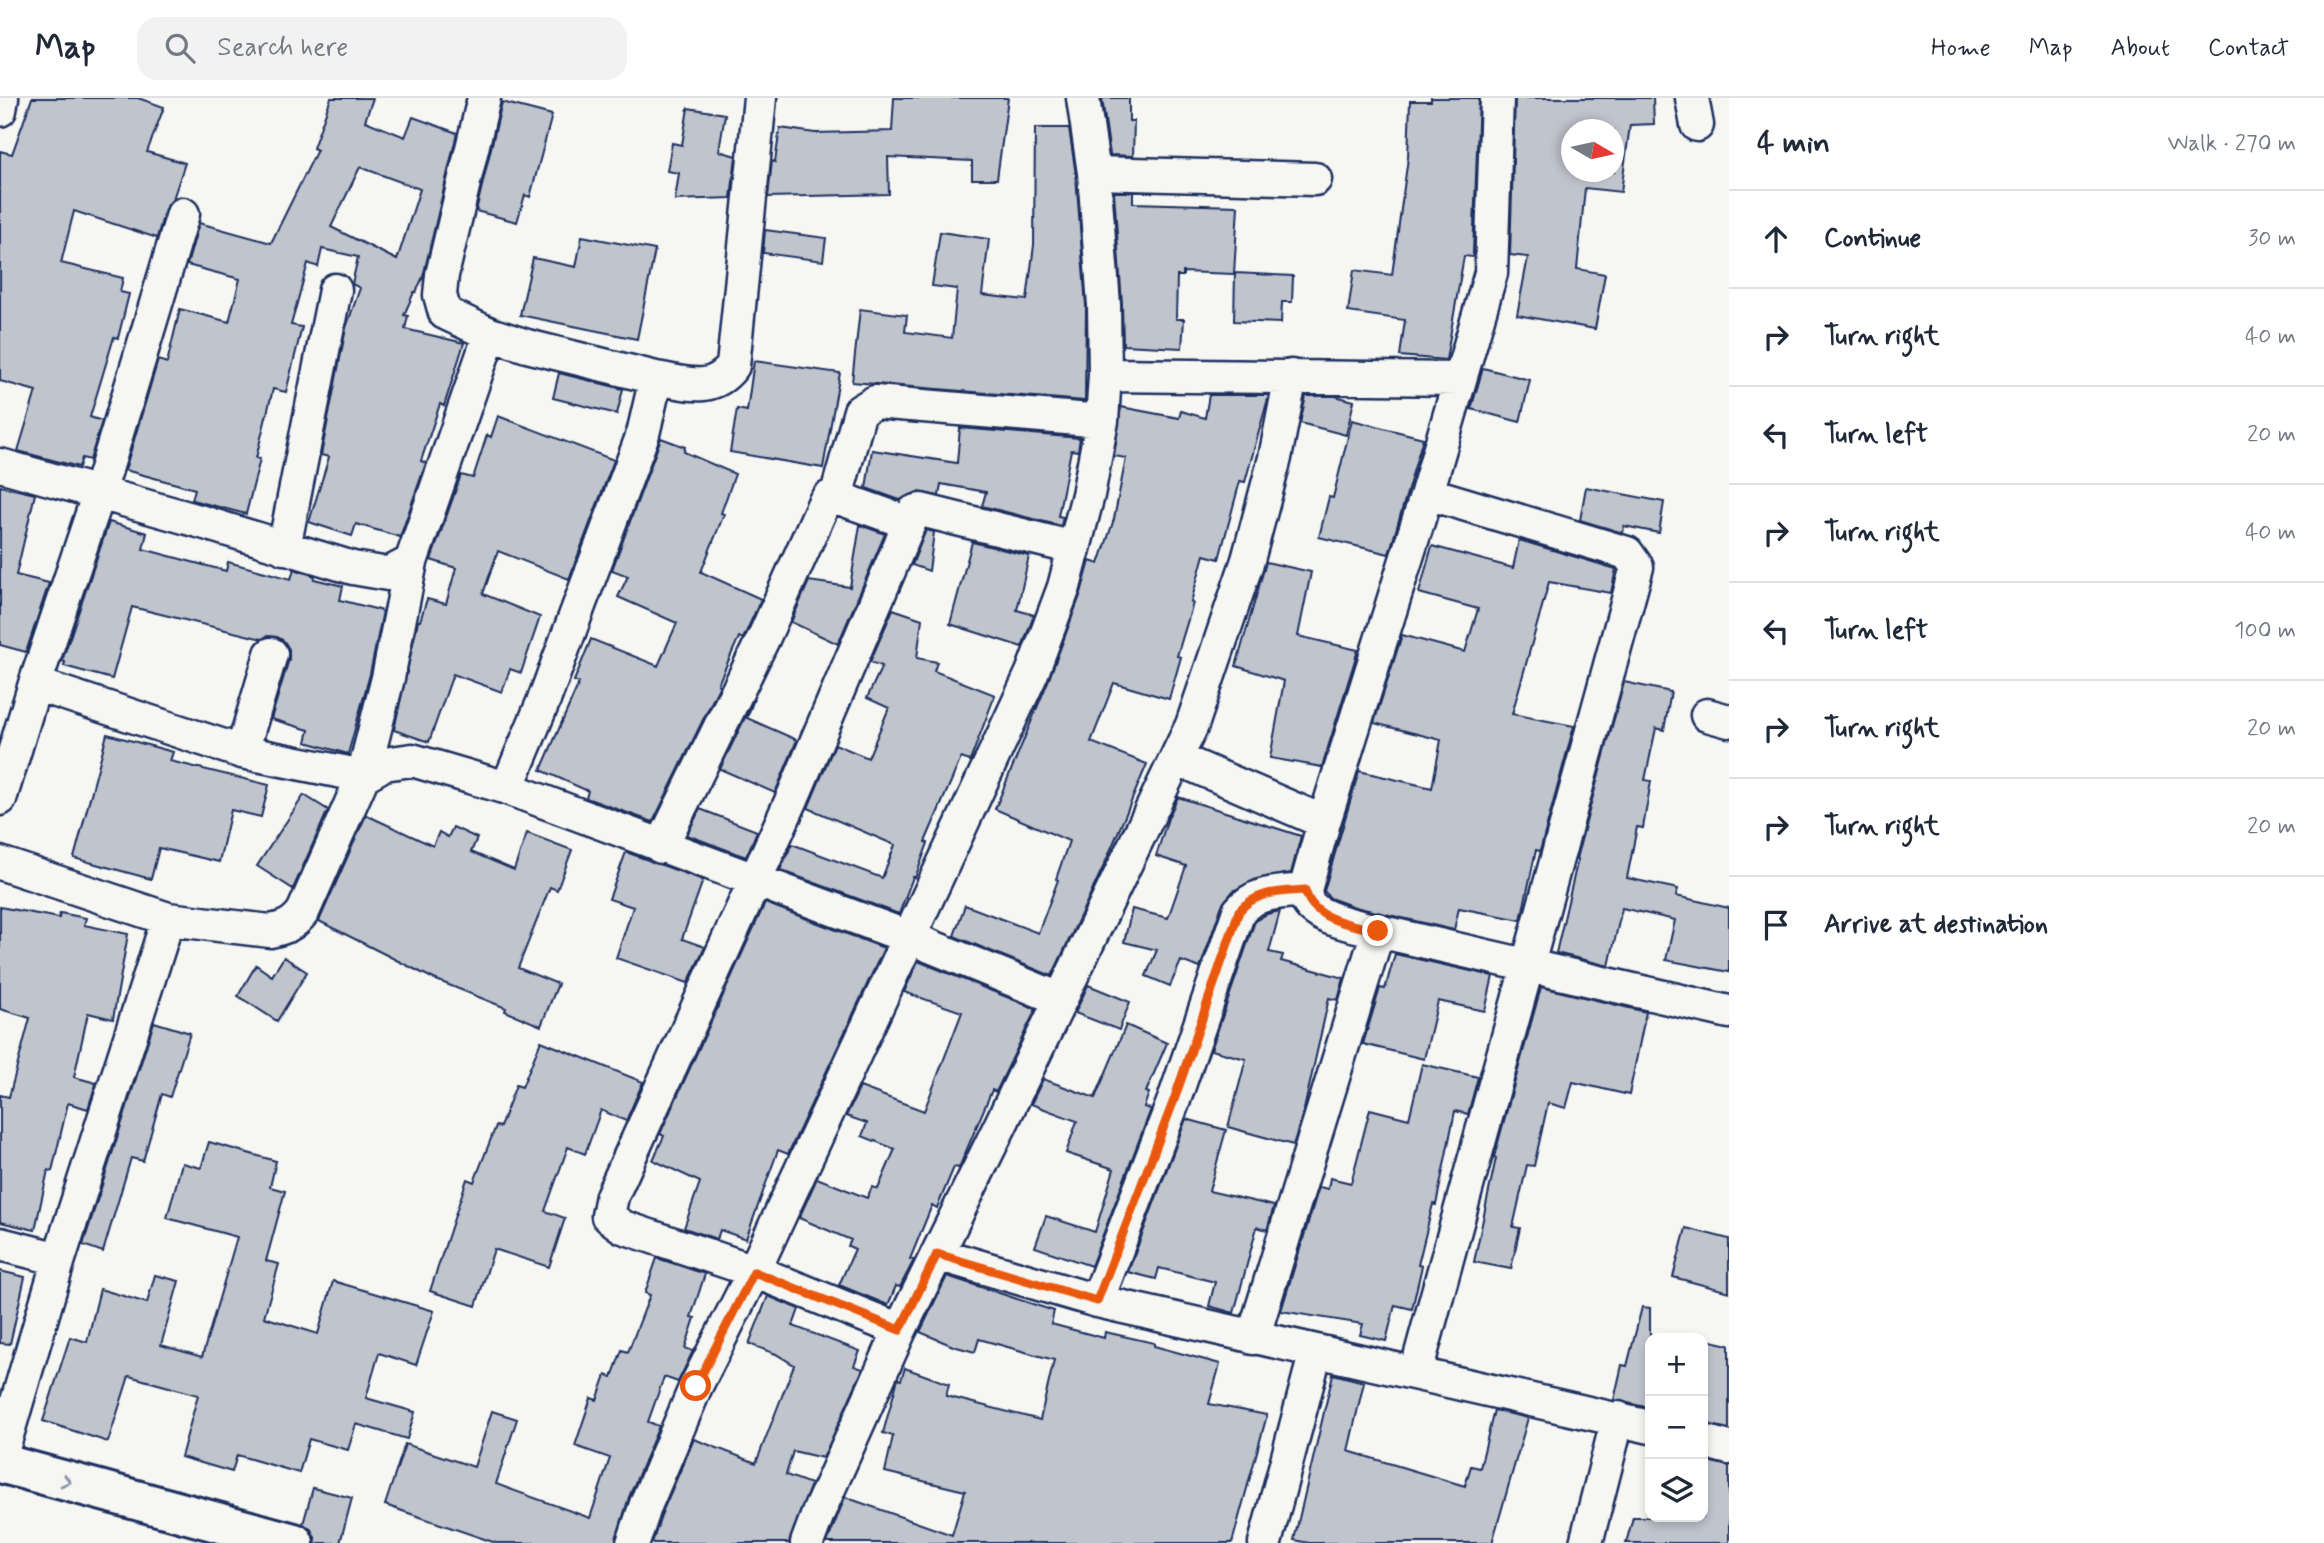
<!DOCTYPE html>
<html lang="en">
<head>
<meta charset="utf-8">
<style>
  :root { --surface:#fff; --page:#f2f2f3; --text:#1f2937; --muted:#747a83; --line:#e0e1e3 }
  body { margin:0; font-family:Mynerve,sans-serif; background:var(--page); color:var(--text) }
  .controls { position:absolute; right:21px; bottom:21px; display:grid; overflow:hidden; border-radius:14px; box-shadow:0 4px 10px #0003 }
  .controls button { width:63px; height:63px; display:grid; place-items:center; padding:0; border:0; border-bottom:2px solid var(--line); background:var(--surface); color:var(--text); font:35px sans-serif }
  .compass { position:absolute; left:1561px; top:21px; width:63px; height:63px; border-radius:50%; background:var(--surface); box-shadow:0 4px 10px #0003; rotate:99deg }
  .stop { position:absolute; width:21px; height:21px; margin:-16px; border:5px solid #ea580c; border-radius:50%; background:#fff }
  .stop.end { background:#ea580c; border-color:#fff; box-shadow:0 2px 7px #0008 }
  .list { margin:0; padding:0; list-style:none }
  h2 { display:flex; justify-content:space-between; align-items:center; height:91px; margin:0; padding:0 28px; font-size:30px }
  h2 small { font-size:23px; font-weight:400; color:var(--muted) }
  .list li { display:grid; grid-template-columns:46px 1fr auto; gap:21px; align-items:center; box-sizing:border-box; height:98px; padding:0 28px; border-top:2px solid var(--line) }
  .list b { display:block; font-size:26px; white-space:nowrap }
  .list em { font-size:23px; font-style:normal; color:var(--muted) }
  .icon { flex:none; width:38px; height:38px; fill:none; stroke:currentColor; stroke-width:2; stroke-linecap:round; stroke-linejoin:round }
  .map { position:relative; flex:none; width:1729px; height:1445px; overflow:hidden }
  header { display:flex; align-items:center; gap:42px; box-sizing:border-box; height:98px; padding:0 35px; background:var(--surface); border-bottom:2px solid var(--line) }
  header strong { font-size:33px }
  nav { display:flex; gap:38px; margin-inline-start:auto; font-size:24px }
  .search { width:490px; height:63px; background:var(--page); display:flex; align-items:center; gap:18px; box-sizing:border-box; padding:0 24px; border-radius:21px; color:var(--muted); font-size:26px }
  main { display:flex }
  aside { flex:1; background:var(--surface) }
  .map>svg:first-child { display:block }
  .building { fill:#c0c4cd; stroke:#1b2f5e; stroke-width:2; fill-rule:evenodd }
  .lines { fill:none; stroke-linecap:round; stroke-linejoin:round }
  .minor-casing { stroke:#1b2f5e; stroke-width:37 }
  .primary-casing { stroke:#1b2f5e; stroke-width:44 }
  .minor { stroke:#f6f6f2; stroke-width:32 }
  .primary { stroke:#f6f6f2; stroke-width:38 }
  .oneway { stroke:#8892a8 }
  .route { stroke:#ea580c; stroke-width:9 }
</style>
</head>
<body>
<header>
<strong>Map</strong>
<div class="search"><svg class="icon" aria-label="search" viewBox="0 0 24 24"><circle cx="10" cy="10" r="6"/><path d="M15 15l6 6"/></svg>Search here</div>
<nav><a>Home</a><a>Map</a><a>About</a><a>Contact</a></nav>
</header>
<main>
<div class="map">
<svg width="1729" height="1445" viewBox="0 0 1729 1445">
  <rect width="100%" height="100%" fill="#f6f6f2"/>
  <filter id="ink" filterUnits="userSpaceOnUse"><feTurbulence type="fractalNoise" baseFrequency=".0143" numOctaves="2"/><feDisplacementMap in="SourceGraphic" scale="14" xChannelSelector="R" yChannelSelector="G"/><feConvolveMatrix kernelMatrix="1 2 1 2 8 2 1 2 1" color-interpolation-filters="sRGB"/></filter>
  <g filter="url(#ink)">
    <!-- building -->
    <path class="building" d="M32 0H138L164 9 147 54 185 65 173 101 165 111 157 140 74 113 61 165 123 180 120 194 129 196 118 240 114 239 90 319 102 323 90 362 82 360 79 369 18 353 36 293 0 283V53L12 56Z
      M331 0H373L365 23 405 39 413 19 457 35 423 179 416 194H414L404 217 408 218 405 231 464 245 444 308 440 306 421 363 426 365 400 439 356 426 352 438 309 424 329 359 321 357 346 230 360 190 352 186 358 159 322 151 318 169 308 165 291 227 302 229 286 294 273 291 256 360 260 361 246 416 192 402 195 391 125 372 158 262 167 265 180 211 229 224 240 181 187 167 199 125 271 145 317 52 313 50ZM360 69 420 91 397 162 331 129Z
      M894 0H1008L997 81H972V63L888 59 889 96 768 99 772 63 775 64 780 30 815 35 892 33Z
      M1102 0H1129V23H1134L1133 58 1110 57Z
      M1431 0H1479L1473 155V159L1464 158 1446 262 1400 258 1405 222 1348 214 1354 172 1392 177 1408 60 1410 3H1431Z
      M1515 0H1653L1654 26 1630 27 1621 94 1585 90 1577 171 1605 176 1595 231 1517 217 1528 159 1510 157ZM1572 32H1614V74H1572Z
      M502 4 552 17 530 99 525 97 517 124 476 113Z
      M688 10 725 16 719 53 736 58 731 100 675 102 679 75 667 73 672 45 682 47Z
      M1035 30H1069L1076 77 1086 208 1085 303 852 284 860 211 907 217 905 234 952 240 957 191 932 188 940 134 989 141 982 197 1027 202 1034 147Z
      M1114 94H1133V105L1238 108 1234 176 1183 174V178H1177L1176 221H1184L1182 250 1123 247 1122 206Z
      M765 132 826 140 823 163 763 155Z
      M582 138 655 152 637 241 520 217 533 160 576 169Z
      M1235 175 1293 178 1292 204H1282L1281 225 1234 223Z
      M754 263 840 275 823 370 730 354 737 311 747 313Z
      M1483 270 1530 282 1520 324 1471 311Z
      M559 275 623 291 617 316 553 300Z
      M1209 297H1269L1245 384 1240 383 1219 461 1204 457 1191 504 1193 505 1177 558 1181 559 1169 601 1114 585 1091 644 1147 666 1106 763 1052 878 954 838 965 807 1038 835 1058 782 1056 781 1069 743 995 711 1049 581 1081 495 1090 463 1099 466 1114 421 1126 360 1114 358 1121 309 1179 320 1181 313 1205 320Z
      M1306 298H1335L1354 303 1346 337 1300 325Z
      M498 318 614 362 569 481 498 453 483 496 540 519 521 575 510 571 502 594 453 576 429 644 394 632 418 523H420L427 501 446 506 456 470 431 462 461 377 473 380 487 337 491 339Z
      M1352 322 1423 340 1389 456 1319 439 1329 399 1333 400Z
      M960 330 1080 340 1078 353 1071 352 1058 418 1063 419 1061 428 982 408 986 394 941 386 939 398 917 394 900 402 866 390 872 352 957 365Z
      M661 340 685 349 684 354 735 376 721 415 724 416 701 474 761 501 743 541 739 539 718 586 720 587 653 724 586 700 588 693 541 672 579 585 574 583 591 541 658 568 677 525 618 499 628 478 612 472Z
      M0 388 35 396 16 477 49 485 26 554 0 547Z
      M1586 389 1664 404 1659 435 1624 428 1623 435 1580 422Z
      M109 424 147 435 143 451 226 473 228 464 291 481 294 471 315 478 314 481 343 488 340 502 383 513 370 576 348 656 306 644 309 632 271 621 289 561V551L284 543 277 539 267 538 262 541 132 509 112 581 64 568 65 564 62 563Z
      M860 427 885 436 838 546 791 524 809 483 850 489Z
      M926 432 934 434 929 473 912 467Z
      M1519 442 1616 471 1611 495 1549 484 1512 616 1574 628 1540 753 1536 752 1521 822 1459 810 1454 832 1355 809 1330 800 1324 793 1359 673 1432 690 1441 642 1374 625 1402 537 1465 554 1478 511 1419 495 1432 448 1513 470Z
      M972 444 1029 458 1017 512 1034 517 1022 549 950 526Z
      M1266 464 1311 474 1298 538 1358 552 1322 669 1270 660 1284 583 1236 568Z
      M893 511 922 521 917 560 937 564 934 573 995 597 970 663 961 660 925 744 928 745 915 780 913 779 899 816 780 772 792 746 882 780 895 747 808 710 835 646 868 660 889 610 867 600 882 568 870 564Z
      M1624 584 1671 594 1664 632 1656 630 1645 682 1651 683 1643 730 1637 729 1627 780 1678 791 1676 798 1729 810V874L1666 862 1675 822 1622 810 1609 868 1556 855 1578 761H1576Z
      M754 601 747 620 797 642 775 695 720 671Z
      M107 636 173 654 170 663 269 687 261 719 231 712 219 764 159 750 151 781 74 760Z
      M304 697 328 712 293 791 257 768Z
      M1178 699 1301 738 1291 775 1256 781 1233 793 1222 807 1200 870 1181 863 1170 888 1146 878 1157 852 1124 844 1132 811 1168 820 1186 768 1156 758 1168 720Z
      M700 711 757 733 746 759 687 737Z
      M366 717 433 748 439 734 448 739 453 729 477 740 471 754 514 772 527 735 572 752 557 792 550 789 518 870 558 886 541 928 505 913 506 910 434 881 319 823Z
      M626 754 703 782 682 841 705 849 688 885 616 860 633 809 609 801Z
      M765 805 884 850 788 1056 778 1052 746 1141 720 1132 717 1141 684 1130 700 1084 653 1062 664 1038 660 1036Z
      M0 809 59 820 60 815 86 820 84 827 128 836 113 921 88 915 74 979 96 985 88 1011 68 1005 52 1073 48 1072 35 1132 0 1124V997L9 999 30 920 0 911Z
      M1280 813 1269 854 1283 857 1281 863 1344 880 1338 902 1329 900 1303 1016 1293 1047 1228 1029 1246 961 1211 952 1255 823 1267 816Z
      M1395 856 1493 878 1485 913 1438 903 1424 961 1363 946 1380 890 1385 891Z
      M284 859 307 874 277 923 238 898 256 867 272 878Z
      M918 863 1036 911 996 994 992 992 959 1070 954 1069 937 1110 932 1107 910 1161 914 1162 900 1189 896 1188 888 1207 839 1187 855 1151 848 1148 851 1142 799 1120 817 1080 867 1100 872 1089 878 1091 895 1051 862 1038 867 1025 846 1018 860 989 924 1013 962 914 904 894Z
      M1088 887 1130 904 1119 932 1075 915Z
      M1541 889 1646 914 1629 997 1573 984 1566 1010 1548 1005 1534 1068 1527 1067 1513 1129 1520 1130 1511 1171 1474 1164 1496 1060 1494 1059Z
      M154 924 190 935 170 999 162 996 143 1063 131 1060 103 1154 83 1147Z
      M1126 927 1167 945 1146 994 1149 995 1144 1009 1151 1011 1091 1168 1035 1149 1046 1118 1095 1134 1114 1071 1066 1055 1077 1023 1031 1006 1043 981 1095 1000Z
      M541 943 643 984 626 1023 601 1012 585 1056 568 1049 545 1113 565 1120 549 1169 494 1151 476 1208 430 1193 467 1081 474 1084 496 1028 500 1029 516 987 522 989Z
      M1422 966 1478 979 1468 1016 1455 1013 1436 1107 1433 1106 1418 1167 1422 1168 1412 1211 1395 1207 1386 1243 1360 1237 1363 1226 1281 1213 1319 1089 1328 1091 1330 1080 1351 1085 1370 1011 1409 1021Z
      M1186 1021 1226 1032 1209 1093 1274 1108 1267 1132 1257 1129 1234 1215 1209 1208 1215 1184 1159 1170 1156 1181 1128 1174Z
      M209 1044 276 1063 270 1089 285 1093 266 1163 279 1166 264 1219 318 1236 333 1183 434 1213 416 1267 379 1255 366 1300 415 1314 407 1341 356 1326 348 1352 309 1341 299 1375 237 1357 232 1374 181 1359 198 1297 129 1278 108 1344 43 1323 70 1239 87 1244 100 1191 147 1205 155 1177 179 1183 161 1247 202 1259 237 1139 167 1120 182 1065 201 1070Z
      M1686 1130 1729 1141V1194L1673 1179Z
      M657 1160 705 1176 691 1219 695 1220 685 1250 693 1253 678 1284 664 1279 648 1324 659 1328 629 1399 615 1445H496L385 1407 405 1346 474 1369 492 1313 517 1321 496 1386 590 1420 610 1360 575 1348 591 1300 597 1302 606 1277 612 1279 622 1252 628 1254 650 1197 645 1195Z
      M0 1173 25 1179 10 1246 0 1245Z
      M947 1178 1054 1213 1051 1226 1104 1240 1105 1234 1154 1245V1248L1220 1266 1209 1306 1267 1317 1232 1445H827L845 1399 952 1437 965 1393 885 1374 893 1338 883 1335 897 1284 898 1281 901 1282 905 1270 949 1286 946 1298 1040 1322 1054 1262 979 1241 975 1254 953 1248 920 1234Z
      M768 1198 799 1211 793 1228 860 1253 854 1268 863 1271 823 1360 793 1353 786 1377 811 1386 789 1445H652L663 1412 694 1341 756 1365 794 1267 776 1256 749 1246Z
      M1642 1209 1650 1210V1310L1614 1302 1622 1267 1627 1268Z
      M1703 1241 1729 1247V1331L1703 1325Z
      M1333 1276 1364 1284 1348 1353 1465 1388 1471 1368 1480 1370 1494 1312 1528 1320 1492 1445H1309L1294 1442Z
      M1703 1362 1729 1368V1445H1626L1633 1419H1703Z
      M313 1390 352 1400 340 1445H315V1439L310 1430 303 1426Z"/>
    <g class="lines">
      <defs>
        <path id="minor" d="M484 0 442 177 440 197 445 215 490 236 527 248 656 280
          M1497 0 1491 175 1427 395 1324 724 1305 792C1306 796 1306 800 1308 804 1318 822 1359 828 1378 833L1729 914
          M1692 0 1697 27
          M0 12 2 0
          M1094 75 1315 81
          M1105 277 1460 281
          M0 367 202 424 353 470 388 476 411 464 490 236
          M836 399 860 313 875 304 1102 323
          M284 450 335 192
          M35 586 99 395 183 116
          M1707 617 1729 623
          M242 654 271 556
          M1178 661 1324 724
          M507 690 544 602 643 336 656 280C687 285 712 296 733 268L760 0
          M0 701 35 586 242 654 363 678 388 580 411 464
          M661 749 764 539 824 405 828 400 836 399 909 425
          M0 765 168 821
          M0 1146 59 1161
          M937 1156 1097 1203 1650 1329
          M1097 1203 1174 1002 1239 813C1256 793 1280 795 1305 792
          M900 1232 754 1173 623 1129 608 1118 612 1098 792 701 914 414 921 412 1074 450
          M1253 1240 1378 833
          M1416 1274 1637 469 1627 455 1427 395
          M1703 1343 1729 1350
          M0 1361 59 1161 168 821 270 833C285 830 293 827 303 814L363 678 384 666 412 662 507 690 908 839 1060 901
          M633 1445 646 1406 696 1288 754 1173 1032 575 1064 489 1088 397 1102 323 1105 277 1104 207 1094 75 1083 0
          M807 1445 819 1413 900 1232 1001 1026 1192 627 1248 462 1275 360 1291 278
          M1265 1445 1316 1253
          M1586 1445 1618 1320"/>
        <path id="primary" d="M0 1365 294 1445"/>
      </defs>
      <!-- minor casing -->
      <use href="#minor" class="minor-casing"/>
      <!-- primary casing -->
      <use href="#primary" class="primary-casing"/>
      <!-- minor -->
      <use href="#minor" class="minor"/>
      <!-- primary -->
      <use href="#primary" class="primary"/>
    </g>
    <!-- one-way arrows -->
    <defs><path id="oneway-chevron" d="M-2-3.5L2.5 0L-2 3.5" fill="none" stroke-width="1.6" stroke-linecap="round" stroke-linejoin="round" transform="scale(1.75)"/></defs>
    <use class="oneway" href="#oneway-chevron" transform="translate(66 1383) rotate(15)"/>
  </g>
  <g class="lines" filter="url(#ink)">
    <!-- route -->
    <path class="route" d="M696 1288 754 1174 900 1232 937 1156 1097 1203 1174 1002 1239 813C1256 793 1280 794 1305 792 1313 823 1351 826 1378 833"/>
  </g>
</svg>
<div class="controls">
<button>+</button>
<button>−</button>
<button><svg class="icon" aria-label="layers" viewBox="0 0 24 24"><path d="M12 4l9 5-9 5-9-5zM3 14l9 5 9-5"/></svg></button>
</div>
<svg class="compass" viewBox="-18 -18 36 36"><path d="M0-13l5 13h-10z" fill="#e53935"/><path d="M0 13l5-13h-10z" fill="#747a83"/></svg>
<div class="stop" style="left:696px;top:1288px"></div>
<div class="stop end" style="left:1378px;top:833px"></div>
</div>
<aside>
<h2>4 min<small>Walk · 270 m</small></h2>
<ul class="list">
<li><svg class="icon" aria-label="ahead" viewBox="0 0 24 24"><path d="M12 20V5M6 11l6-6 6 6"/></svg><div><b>Continue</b></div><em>30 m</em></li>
<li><svg class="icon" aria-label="right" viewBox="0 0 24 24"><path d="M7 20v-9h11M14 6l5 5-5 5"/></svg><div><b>Turn right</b></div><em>40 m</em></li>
<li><svg class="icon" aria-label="left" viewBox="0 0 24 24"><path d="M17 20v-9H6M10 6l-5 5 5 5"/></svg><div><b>Turn left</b></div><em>20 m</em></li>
<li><svg class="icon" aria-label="right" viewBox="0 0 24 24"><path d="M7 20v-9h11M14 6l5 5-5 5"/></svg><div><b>Turn right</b></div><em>40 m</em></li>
<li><svg class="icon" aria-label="left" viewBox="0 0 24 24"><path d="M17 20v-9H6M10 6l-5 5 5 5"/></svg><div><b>Turn left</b></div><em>100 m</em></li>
<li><svg class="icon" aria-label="right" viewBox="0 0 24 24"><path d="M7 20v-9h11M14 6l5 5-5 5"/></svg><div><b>Turn right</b></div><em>20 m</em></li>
<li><svg class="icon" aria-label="right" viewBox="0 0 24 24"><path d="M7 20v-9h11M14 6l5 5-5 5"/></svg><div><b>Turn right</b></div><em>20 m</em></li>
<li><svg class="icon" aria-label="arrive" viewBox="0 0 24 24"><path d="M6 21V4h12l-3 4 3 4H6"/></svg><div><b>Arrive at destination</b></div></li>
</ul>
</aside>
</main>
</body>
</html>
